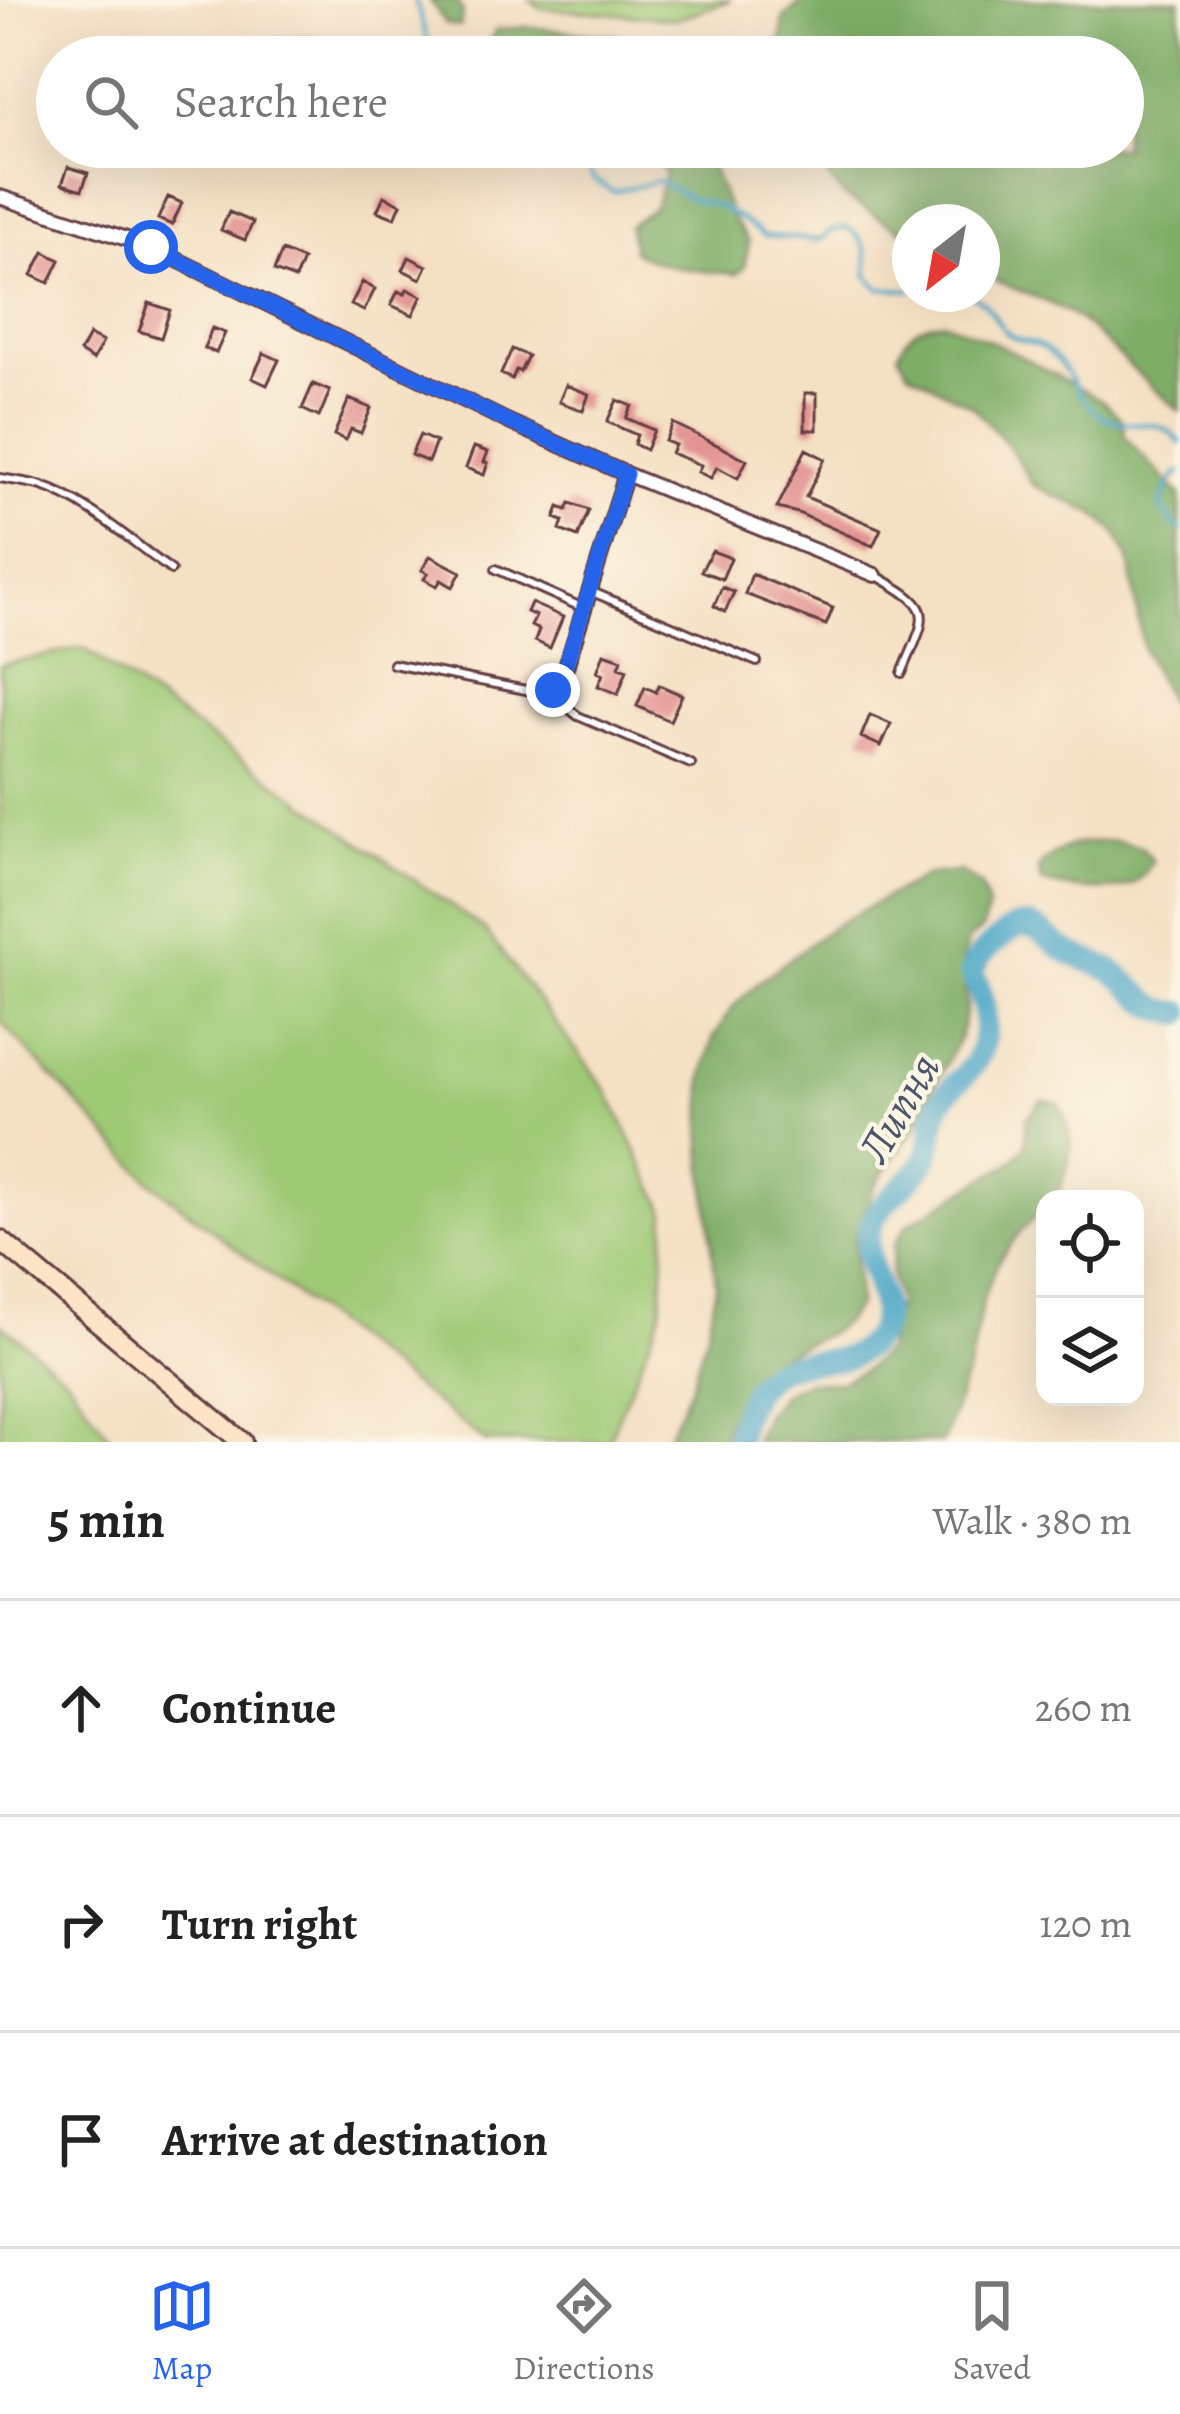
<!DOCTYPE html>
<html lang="en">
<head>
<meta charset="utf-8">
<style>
  :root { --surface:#fff; --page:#f6f6f6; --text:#222; --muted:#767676; --line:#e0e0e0; --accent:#2563eb }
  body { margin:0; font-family:Alegreya,serif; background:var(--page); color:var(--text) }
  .controls { position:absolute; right:36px; bottom:36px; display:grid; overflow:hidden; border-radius:24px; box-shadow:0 12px 48px #0002 }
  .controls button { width:108px; height:108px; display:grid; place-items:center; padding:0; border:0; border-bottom:3px solid var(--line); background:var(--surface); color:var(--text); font:60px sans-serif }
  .compass { position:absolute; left:892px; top:204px; width:108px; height:108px; border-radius:50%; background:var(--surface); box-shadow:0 12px 48px #0002; rotate:211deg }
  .stop { position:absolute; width:36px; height:36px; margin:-27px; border:9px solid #2563eb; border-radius:50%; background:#fff }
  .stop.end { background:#2563eb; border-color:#fff; box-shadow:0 3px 12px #0008 }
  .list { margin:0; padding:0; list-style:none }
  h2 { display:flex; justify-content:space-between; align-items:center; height:156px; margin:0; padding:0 48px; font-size:51px }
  h2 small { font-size:39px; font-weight:400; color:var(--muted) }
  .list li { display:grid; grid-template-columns:78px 1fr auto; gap:36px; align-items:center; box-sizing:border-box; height:216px; padding:0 48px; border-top:3px solid var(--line) }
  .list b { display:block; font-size:45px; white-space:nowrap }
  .list em { font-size:39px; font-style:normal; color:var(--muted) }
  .icon { flex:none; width:66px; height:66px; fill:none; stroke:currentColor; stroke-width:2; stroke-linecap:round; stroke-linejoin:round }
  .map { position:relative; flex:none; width:1180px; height:1442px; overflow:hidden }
  .search { position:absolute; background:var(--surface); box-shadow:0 12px 48px #0002; left:36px; right:36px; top:36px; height:132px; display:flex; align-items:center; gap:30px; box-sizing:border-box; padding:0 42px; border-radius:66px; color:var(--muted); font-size:45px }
  .sheet { height:804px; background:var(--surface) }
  nav { display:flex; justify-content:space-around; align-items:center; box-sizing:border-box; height:168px; border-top:3px solid var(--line); background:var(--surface); font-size:33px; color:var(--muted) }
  nav a { display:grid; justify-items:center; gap:6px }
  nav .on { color:var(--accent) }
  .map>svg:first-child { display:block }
  .green { fill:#9ec975; stroke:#747450; stroke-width:3 }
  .forest { fill:#7ead66; stroke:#646648; stroke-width:3 }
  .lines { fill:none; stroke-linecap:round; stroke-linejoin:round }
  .stream { stroke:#4aa6c8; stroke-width:4.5 }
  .river { stroke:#4aa6c8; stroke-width:24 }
  .building { fill:#e39391 }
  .lane-casing { stroke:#643c42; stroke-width:12 }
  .street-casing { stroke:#643c42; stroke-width:18 }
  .secondary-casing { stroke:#643c42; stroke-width:24 }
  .lane { stroke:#fff; stroke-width:6 }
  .street { stroke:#fff; stroke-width:12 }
  .secondary { stroke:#fee4c6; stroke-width:18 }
  .route { stroke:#2563eb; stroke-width:15 }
  .labels { text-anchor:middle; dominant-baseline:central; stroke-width:9; stroke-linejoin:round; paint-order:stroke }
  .water-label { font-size:45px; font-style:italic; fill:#4a556a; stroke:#fcf5e5 }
</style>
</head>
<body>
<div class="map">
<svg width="1180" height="1442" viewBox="0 0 1180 1442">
  <rect width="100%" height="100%" fill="#fcf5e5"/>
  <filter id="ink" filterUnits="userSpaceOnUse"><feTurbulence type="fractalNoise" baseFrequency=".00833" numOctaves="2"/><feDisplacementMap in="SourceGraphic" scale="24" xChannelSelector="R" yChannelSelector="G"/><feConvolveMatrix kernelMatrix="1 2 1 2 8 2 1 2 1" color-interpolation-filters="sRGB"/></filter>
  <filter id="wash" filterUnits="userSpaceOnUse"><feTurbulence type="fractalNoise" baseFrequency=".004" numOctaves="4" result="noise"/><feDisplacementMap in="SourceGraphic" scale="48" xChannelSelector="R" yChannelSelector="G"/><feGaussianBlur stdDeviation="2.7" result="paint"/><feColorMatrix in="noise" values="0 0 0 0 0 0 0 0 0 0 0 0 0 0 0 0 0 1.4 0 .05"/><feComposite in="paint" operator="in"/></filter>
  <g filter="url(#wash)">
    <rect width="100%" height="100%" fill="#f4e0c3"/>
    <!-- green -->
    <path class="green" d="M530 0H731L677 19 541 8Z
      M83 648 484 929 608 1092 666 1212 661 1313 608 1442H486L153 1184 0 1021V665Z
      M0 1323 68 1379 113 1442H0Z"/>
    <!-- forest -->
    <path class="forest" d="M430 0H457L463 13 460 27 446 24Z
      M803 0H1180V411C1146 384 1116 351 1083 323 1053 299 1015 292 982 274V222H910V236L844 196 804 147H1123V57H779L784 18Z
      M526 27 637 38 661 57H513L496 51 489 41 496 30Z
      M306 37 336 43 341 50 340 57H227L229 53 257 42Z
      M636 147H703L733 220 749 242 744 268 737 274C702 271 665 270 633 251L629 226 655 206 666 172Z
      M943 321 1000 345 1103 401 1122 420 1125 437 1180 495V724L1143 649 1129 559 1115 532 1093 513 1033 485 1009 446 973 407 909 371 898 354C909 330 918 325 943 321Z
      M1117 841 1141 847 1153 861C1149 867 1146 873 1141 878 1119 898 1067 889 1041 882L1038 868C1064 842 1081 842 1117 841Z
      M960 872 981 886 988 906 983 928 968 940 963 960 967 1006 960 1037 931 1092 918 1123 875 1185 854 1240 858 1304C839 1339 801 1341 771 1361 743 1381 731 1411 721 1442H665L692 1383 708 1328 716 1285 702 1149 703 1079 713 1039 731 1009 759 982 835 925 928 875Z
      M1042 1100 1059 1104C1078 1140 1071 1159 1058 1195L1054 1199H1045V1208L1021 1231 999 1260 984 1296 969 1367 943 1442H754L765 1415 783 1393 806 1382H840L866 1369 886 1350 898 1301 891 1275 894 1245 907 1225 1013 1161 1026 1145V1119Z"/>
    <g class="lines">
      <!-- stream -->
      <path class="stream" d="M415 0 433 57
        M582 147 593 179 613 192 659 181 691 199 718 206 741 219 764 236 820 240 831 231 846 227C865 238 869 254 867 275L879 288 910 290
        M968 294C990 301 993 318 1007 333 1017 342 1031 341 1042 347 1071 364 1075 401 1103 417 1128 431 1162 413 1180 443
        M1180 472 1173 478 1160 504 1173 524 1180 529"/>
      <!-- river -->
      <path class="river" d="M737 1442C740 1410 755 1374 790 1365 818 1357 844 1367 868 1345 905 1312 861 1274 869 1234 874 1203 907 1188 924 1163 934 1147 931 1128 937 1111 944 1089 965 1079 976 1061 991 1034 986 999 972 973 976 959 983 952 994 943 1001 938 1009 929 1017 927 1038 921 1050 942 1066 951 1080 959 1096 962 1110 970 1135 985 1148 1012 1180 1013"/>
    </g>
    <g id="blocks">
      <!-- building -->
      <path class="building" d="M138 42V57H118V43Z
        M68 167 88 173 82 190 62 184Z
        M384 196 401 204 395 218 377 211Z
        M168 197 182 203 172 225 158 219Z
        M229 212 253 222 245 240 221 230Z
        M282 251 303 260 295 279 274 271Z
        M44 252 60 260 49 283 32 275Z
        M409 257 427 266 421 279 403 270Z
        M362 282 375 289 364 311 351 305Z
        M407 289 422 296 413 315 391 305 398 291 405 294Z
        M149 303 170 310 161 338 139 331Z
        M212 328 225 333 216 353 204 348Z
        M89 335 103 342 93 360 80 352Z
        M512 349 528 356 520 372 516 370 512 379 501 374Z
        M264 353 279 360 267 385 252 378Z
        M313 384 330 391 319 417 302 409Z
        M566 385 589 394 583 411 559 402Z
        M805 393H817V430H805Z
        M349 399 371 408 361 433 351 429 346 440 334 435Z
        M617 400 632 406 626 418 654 430 646 450 634 444 637 435 607 422Z
        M673 423 747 460 738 478 717 467 711 478 698 472 701 465 671 453 675 445 665 441Z
        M420 435 436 442 428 462 411 455Z
        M474 447 488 452 484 462 488 463 484 475 466 468Z
        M806 449 825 459 806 497 881 529 873 546 798 513 777 508Z
        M570 503 589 510 578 537 560 530 563 521 555 518 559 507 567 510Z
        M712 551 731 558 722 579 701 571Z
        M430 556 461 572 453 587 441 580 437 586 424 579 428 573 422 570Z
        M752 574 833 608 826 625 745 594Z
        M722 587 734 592 725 612 714 606Z
        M531 603 563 617 550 648 535 641 539 630 531 626 536 616 527 612Z
        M604 653 622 659 619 667 627 670 618 694 598 686 603 674 597 672Z
        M659 685 682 695 670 721 637 706 645 687 656 692Z
        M870 715 891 724 881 746 861 737Z"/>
    </g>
  </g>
  <g filter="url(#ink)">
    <use href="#blocks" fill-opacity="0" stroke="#643c42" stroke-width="3"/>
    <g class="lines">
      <defs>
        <path id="lane" d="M0 478C13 480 26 482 39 485 85 499 132 542 171 570
          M496 569 581 607
          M875 575C937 610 928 611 902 673
          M590 591 757 662
          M393 664 541 693 553 690 561 683C562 700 564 706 578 716L691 764"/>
        <path id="street" d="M0 197 151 247 509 422 626 474 875 575
          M561 683 626 474"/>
        <path id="secondary" d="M0 1240 242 1442"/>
      </defs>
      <!-- lane casing -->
      <use href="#lane" class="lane-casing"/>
      <!-- street casing -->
      <use href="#street" class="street-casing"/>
      <!-- secondary casing -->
      <use href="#secondary" class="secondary-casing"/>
      <!-- lane -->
      <use href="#lane" class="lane"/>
      <!-- street -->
      <use href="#street" class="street"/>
      <!-- secondary -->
      <use href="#secondary" class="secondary"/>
    </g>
  </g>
  <g class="lines" filter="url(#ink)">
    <!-- route -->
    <path class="route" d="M151 247 509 422 626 474 560 683 553 690"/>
  </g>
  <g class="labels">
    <!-- water labels -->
    <g class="water-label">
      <text transform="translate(899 1108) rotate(-60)">Липня</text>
    </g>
  </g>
</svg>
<div class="controls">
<button><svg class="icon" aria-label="locate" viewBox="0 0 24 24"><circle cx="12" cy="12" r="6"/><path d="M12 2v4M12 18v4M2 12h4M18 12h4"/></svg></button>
<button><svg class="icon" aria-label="layers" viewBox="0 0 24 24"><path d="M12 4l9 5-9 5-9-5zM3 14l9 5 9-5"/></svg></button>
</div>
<svg class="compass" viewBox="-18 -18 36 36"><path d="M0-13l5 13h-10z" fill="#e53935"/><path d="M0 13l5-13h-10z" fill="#767676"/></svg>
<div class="stop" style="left:151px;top:247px"></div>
<div class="stop end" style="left:553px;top:690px"></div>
<div class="search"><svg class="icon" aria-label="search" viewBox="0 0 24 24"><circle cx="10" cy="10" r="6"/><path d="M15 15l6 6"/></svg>Search here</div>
</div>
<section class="sheet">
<h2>5 min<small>Walk · 380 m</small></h2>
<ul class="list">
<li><svg class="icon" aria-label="ahead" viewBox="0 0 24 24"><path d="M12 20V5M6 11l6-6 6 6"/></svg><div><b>Continue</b></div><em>260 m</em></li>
<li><svg class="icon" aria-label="right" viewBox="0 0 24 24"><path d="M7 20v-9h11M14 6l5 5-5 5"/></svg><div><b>Turn right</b></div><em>120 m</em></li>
<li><svg class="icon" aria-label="arrive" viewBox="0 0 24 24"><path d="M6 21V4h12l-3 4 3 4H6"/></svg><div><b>Arrive at destination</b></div></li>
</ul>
</section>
<nav>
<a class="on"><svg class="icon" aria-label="map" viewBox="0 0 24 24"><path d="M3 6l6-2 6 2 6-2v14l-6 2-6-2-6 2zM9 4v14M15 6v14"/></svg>Map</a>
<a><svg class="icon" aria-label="directions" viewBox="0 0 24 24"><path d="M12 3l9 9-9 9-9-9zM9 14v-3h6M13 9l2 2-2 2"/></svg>Directions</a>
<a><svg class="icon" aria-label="saved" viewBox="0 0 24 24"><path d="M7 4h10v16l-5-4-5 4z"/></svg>Saved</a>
</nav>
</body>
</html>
